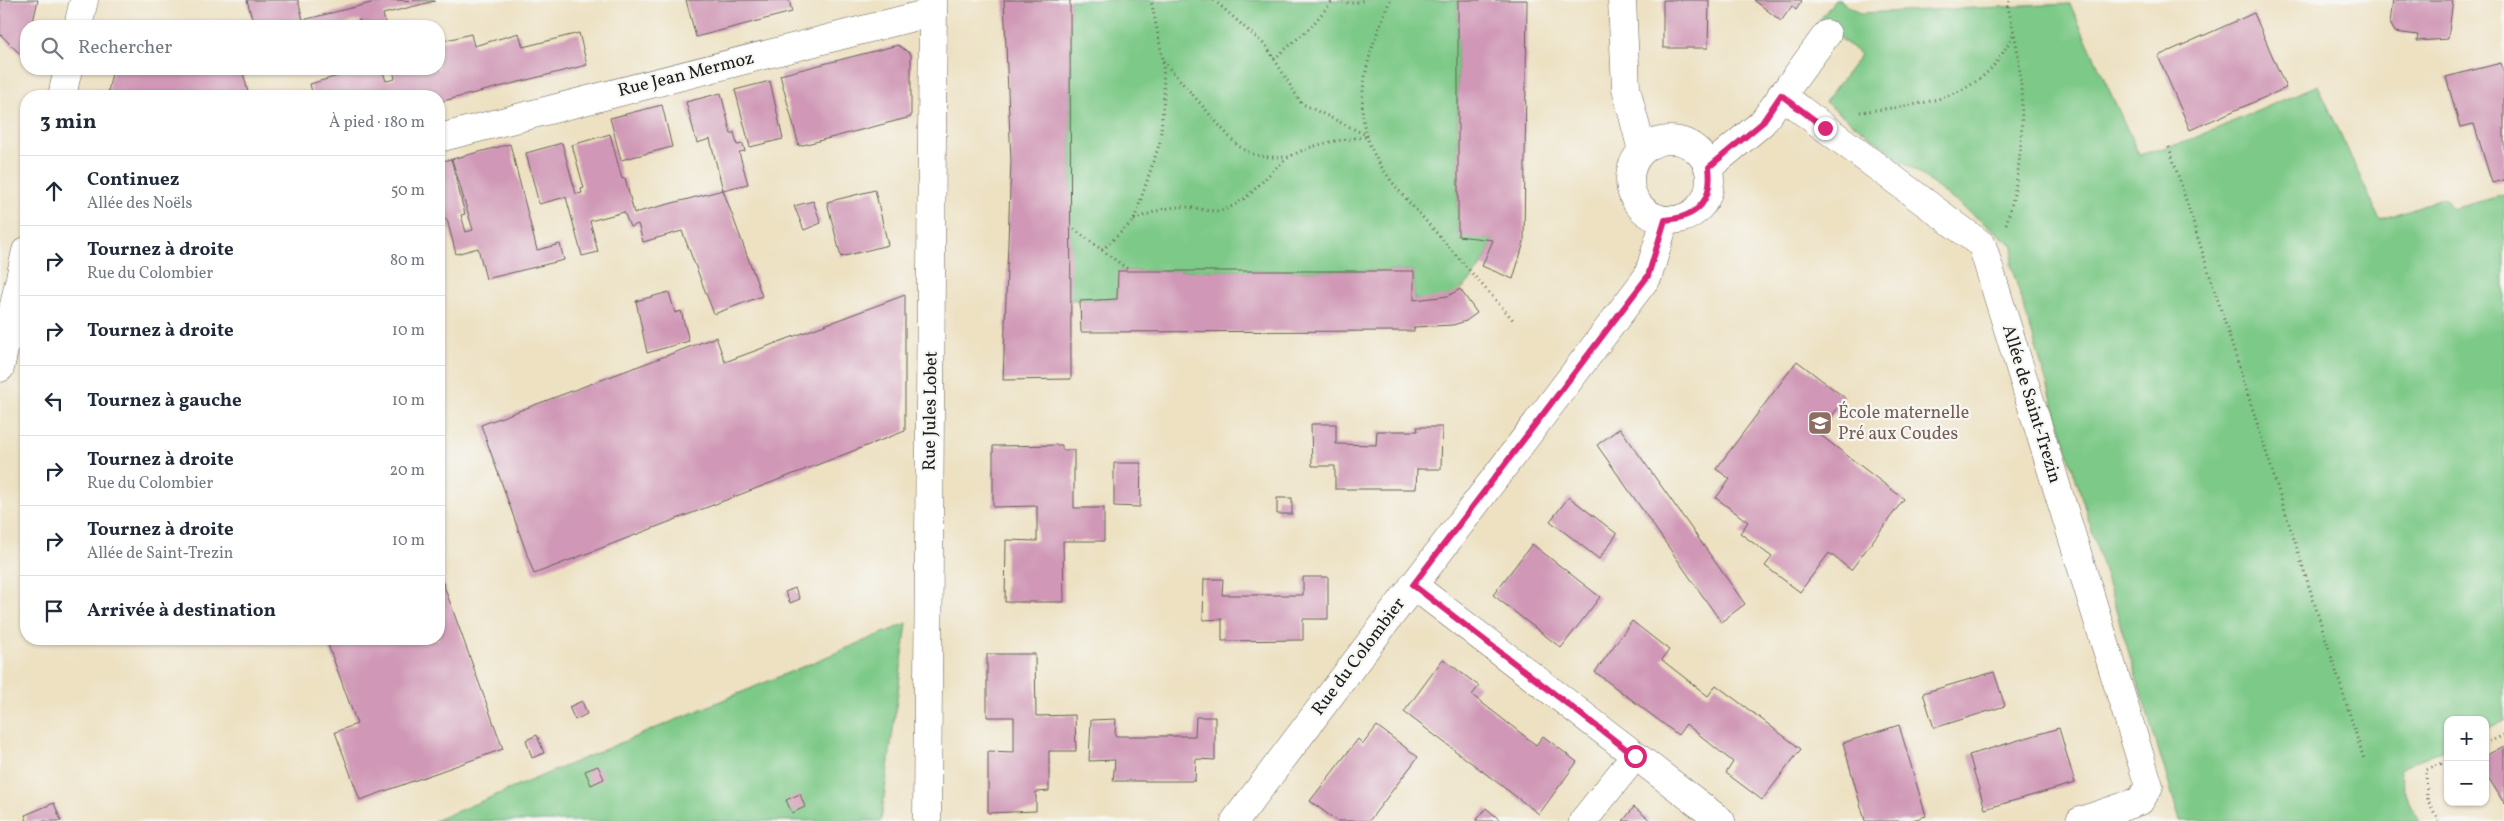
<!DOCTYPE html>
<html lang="fr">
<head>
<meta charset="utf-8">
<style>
  :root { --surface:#fff; --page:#f6f6f7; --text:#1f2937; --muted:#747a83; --line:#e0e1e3 }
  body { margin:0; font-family:Vollkorn,serif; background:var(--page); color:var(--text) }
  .controls { position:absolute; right:15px; bottom:15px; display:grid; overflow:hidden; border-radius:10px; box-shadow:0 1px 4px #0004 }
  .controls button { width:45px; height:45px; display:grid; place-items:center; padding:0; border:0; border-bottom:1px solid var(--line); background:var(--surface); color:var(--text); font:25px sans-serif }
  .stop { position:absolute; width:15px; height:15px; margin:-11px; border:4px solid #db2777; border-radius:50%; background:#fff }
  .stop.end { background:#db2777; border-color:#fff; box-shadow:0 1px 5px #0008 }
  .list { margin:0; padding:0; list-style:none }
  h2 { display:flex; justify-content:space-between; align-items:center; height:65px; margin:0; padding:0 20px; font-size:21px }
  h2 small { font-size:16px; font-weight:400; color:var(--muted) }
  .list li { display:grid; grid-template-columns:32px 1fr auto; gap:15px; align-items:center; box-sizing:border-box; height:70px; padding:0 20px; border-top:1px solid var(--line) }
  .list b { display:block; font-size:19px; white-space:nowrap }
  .list p { margin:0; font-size:16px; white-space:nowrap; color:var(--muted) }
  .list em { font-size:16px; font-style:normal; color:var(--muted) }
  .icon { flex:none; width:28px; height:28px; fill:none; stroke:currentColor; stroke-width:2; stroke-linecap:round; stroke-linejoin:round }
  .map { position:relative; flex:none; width:2504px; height:821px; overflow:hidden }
  .search { position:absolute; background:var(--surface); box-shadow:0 1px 4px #0004; left:20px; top:20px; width:425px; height:55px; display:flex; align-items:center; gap:12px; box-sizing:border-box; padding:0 18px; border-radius:20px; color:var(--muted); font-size:19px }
  .panel { position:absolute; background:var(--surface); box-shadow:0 1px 4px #0004; left:20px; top:90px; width:425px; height:555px; border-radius:20px }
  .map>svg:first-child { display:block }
  .green { fill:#7dc987; stroke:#4c7252 }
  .building { fill:#d098b6 }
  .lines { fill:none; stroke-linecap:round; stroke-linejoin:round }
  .street-casing { stroke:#656156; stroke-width:29 }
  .secondary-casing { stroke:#656156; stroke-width:29 }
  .path { stroke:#656156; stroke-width:3; stroke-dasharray:1 4; stroke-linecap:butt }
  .street { stroke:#fff; stroke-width:28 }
  .secondary { stroke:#fff; stroke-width:28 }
  .route { stroke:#db2777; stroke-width:6 }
  .labels { text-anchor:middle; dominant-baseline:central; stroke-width:4.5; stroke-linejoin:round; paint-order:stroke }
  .street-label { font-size:18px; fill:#1c1c1c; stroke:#f6f6f2 }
  .education-label { font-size:18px; fill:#785e54; stroke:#f6f6f2; text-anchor:start }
</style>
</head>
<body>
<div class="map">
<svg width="2504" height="821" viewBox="0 0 2504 821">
  <rect width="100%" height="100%" fill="#f6f6f2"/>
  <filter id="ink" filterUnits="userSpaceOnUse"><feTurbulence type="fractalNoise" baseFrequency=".02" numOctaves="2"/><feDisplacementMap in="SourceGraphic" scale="10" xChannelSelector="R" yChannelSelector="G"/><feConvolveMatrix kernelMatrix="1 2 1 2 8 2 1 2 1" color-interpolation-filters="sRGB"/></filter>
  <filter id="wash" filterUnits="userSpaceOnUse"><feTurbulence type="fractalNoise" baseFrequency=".0096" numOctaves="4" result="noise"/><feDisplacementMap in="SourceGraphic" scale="20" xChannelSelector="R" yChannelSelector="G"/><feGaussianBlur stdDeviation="1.12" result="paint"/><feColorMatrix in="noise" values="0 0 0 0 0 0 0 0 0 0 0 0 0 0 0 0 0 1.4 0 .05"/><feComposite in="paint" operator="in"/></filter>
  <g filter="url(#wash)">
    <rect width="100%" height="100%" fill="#ede1c2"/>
    <!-- green -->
    <path class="green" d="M1070 0H1458V235L1493 240C1485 261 1472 287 1449 296 1439 300 1425 299 1414 300V271H1119L1117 299 1070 300Z
      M1835 0H1840L1859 13 2070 4 2139 155 2185 142 2318 85 2380 220 2445 197 2452 209 2504 195V721L2485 729V720H2448V747L2399 769 2409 803 2419 821H2180L2011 265 2014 246 1825 102 1861 55 1819 21Z
      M907 623 881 821H434Z"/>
    <g id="blocks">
      <!-- building -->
      <path class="building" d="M0 0H38L32 26H26L24 58 0 34Z
        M247 0H298L303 20 383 0 435 1 383 14 386 26H361L360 20 337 26H254Z
        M686 0H789L792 12 696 37Z
        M1004 0H1070L1071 379 1003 380 1011 161Z
        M1458 0H1527L1524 242 1513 279 1482 266 1493 240 1458 236Z
        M1663 0H1709L1708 48H1663Z
        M1754 0H1800L1802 1 1796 10 1792 6 1781 21Z
        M2393 0H2453L2448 39 2417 41 2418 35 2395 32 2390 23Z
        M2254 13 2286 88 2190 130 2158 56Z
        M519 33 523 47 579 33 587 65 439 102V96H313L310 84 362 69H382L386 81 395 79 393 69H439V42L471 34 474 46Z
        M898 45 911 54V117L799 146 780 75Z
        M2501 63 2504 73V180L2492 183 2474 124 2460 127 2446 77Z
        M113 69H242L249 96H107Z
        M770 81 783 139 750 147 735 90Z
        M721 93 731 134 734 132 737 145 743 144 745 151 739 152 748 184 723 190 762 296 714 314 682 231 643 242 638 224 630 227 624 212 590 221 598 252 582 256 566 197 539 204 526 153 562 143 576 194 582 193 581 189 584 188 572 145 610 134 622 179 625 178 634 213 723 190 710 139 697 143 686 102Z
        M662 105 672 147 621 160 610 118Z
        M510 144 537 250 560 244 564 260 486 279 478 248 456 254 447 219 439 221V162L451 159 465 214 461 215 466 232 473 230 452 159Z
        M875 190 888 245 841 257 827 202Z
        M813 201 821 223 804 230 794 206Z
        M1118 271H1414V300L1448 296 1460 289 1477 313 1466 321 1453 325 1414 327V331L1081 332 1080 301 1117 299Z
        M669 292 675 313 681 311 689 341 647 353 636 301Z
        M905 295V431L534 574 481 425 716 337 725 362Z
        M1797 361 1845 398 1819 434 1904 499 1851 570 1829 553 1800 592 1765 566 1772 557 1740 533 1748 522 1716 498 1730 479 1716 469Z
        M1311 424H1336V444L1376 445 1377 431H1418L1417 427H1442L1441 469H1417L1416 489H1335V466H1312Z
        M1620 428 1745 604 1721 622 1597 445Z
        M1062 445V450H1074V508H1104V541H1063L1064 602H1005L1006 540 1037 541V506L993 507V446Z
        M1114 463H1141L1140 507 1114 506Z
        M1569 497 1617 534 1599 559 1550 521Z
        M1277 498H1292V514H1277Z
        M1532 544 1600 597 1561 648 1493 595Z
        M439 572 503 749 360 800 335 732 357 724 326 639H439Z
        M1303 577H1328V619H1303V640L1222 641V619L1203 620 1204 579H1223L1222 595H1303Z
        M795 588 800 599 790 603 785 592Z
        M1632 621 1669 650 1662 660 1708 696 1716 685 1801 749 1762 800 1726 773 1733 762 1686 724 1678 735 1595 672Z
        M987 654H1035L1036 716 1075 715 1076 751H1049V791L1036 792V811L988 813V751L1014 752V717H987Z
        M1443 659 1479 686 1472 695 1536 745 1543 736 1577 762 1539 814 1404 712Z
        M1994 672 2005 706 1934 728 1923 693Z
        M582 701 587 714 575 720 569 707Z
        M1196 717H1215V760L1196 759 1195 781H1113L1115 760 1089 761 1091 720 1116 719 1115 736H1195Z
        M1899 725 1926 816 1909 821H1865L1843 743Z
        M1377 726 1418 757 1369 821H1337L1310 801 1358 739 1363 744Z
        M2059 728 2075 783 1985 809 1969 755Z
        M537 735 544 753 532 758 526 740Z
        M2504 746V803L2485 772V756Z
        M598 766 604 779 591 785 585 771Z
        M800 794 805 807 792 813 786 800Z
        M54 803 61 821H27L25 815Z
        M1634 807 1651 821H1623Z
        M1486 808 1501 821H1476Z"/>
    </g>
  </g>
  <g filter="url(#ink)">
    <use href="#blocks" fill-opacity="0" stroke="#656156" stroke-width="1"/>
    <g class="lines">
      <defs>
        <path id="street" d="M1622 0 1626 88 1642 151
          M1781 95 1982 245 2149 786 2140 801 2080 821
          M439 138 933 12
          M1630 180a40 40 0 1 1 80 0a40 40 0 1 1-80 0Z
          M1709 167 1762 123 1827 34
          M1413 585 1721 821
          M927 821 933 0
          M1235 821 1648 276 1665 220
          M1583 821 1635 756"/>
        <path id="secondary" d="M78 26 84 0
          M62 96 68 69
          M0 368 26 251"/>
      </defs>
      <!-- street casing -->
      <use href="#street" class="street-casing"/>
      <!-- secondary casing -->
      <use href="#secondary" class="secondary-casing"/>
      <!-- path -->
      <path class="path" d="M1214 0 1267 47 1301 103 1368 136
        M1343 0 1349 4 1366 0
        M1390 0C1374 39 1357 82 1364 125 1372 169 1413 205 1440 237 1465 265 1490 294 1515 322
        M1274 59 1311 27 1333 0
        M1163 61 1234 142C1253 159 1265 157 1290 157
        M1860 112C1906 106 1963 103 1995 64 2002 56 2007 45 2013 35
        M2169 147 2364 759
        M1134 220C1148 214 1162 208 1177 207 1193 205 1210 215 1226 209 1253 199 1268 170 1291 156 1314 143 1343 139 1368 137
        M2006 224C2023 172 2025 109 2018 55 2016 38 2011 22 2008 6L2010 0
        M1070 226 1130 271
        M1102 250 1134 220 1160 142 1164 96 1163 60 1151 0
        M2485 744 2504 735
        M2439 821 2427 799 2426 770 2448 761"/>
      <!-- street -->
      <use href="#street" class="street"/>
      <!-- secondary -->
      <use href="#secondary" class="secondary"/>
    </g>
  </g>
  <g class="lines" filter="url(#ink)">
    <!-- route -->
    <path class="route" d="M1635 756 1413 585 1648 276 1665 220C1699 217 1713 200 1709 167L1762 123 1781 95 1825 128"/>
  </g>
  <!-- icons -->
  <defs>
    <symbol id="school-square" viewBox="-11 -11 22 22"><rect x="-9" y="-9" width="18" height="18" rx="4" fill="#8d6e63" stroke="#f6f6f2"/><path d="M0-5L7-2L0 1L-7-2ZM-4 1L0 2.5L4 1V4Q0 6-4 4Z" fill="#fff"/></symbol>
  </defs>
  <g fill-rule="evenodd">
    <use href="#school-square" x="1806" y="409" width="28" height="28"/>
  </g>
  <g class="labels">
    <!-- street labels -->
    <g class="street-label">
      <text transform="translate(686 75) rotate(-14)">Rue Jean Mermoz</text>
      <text transform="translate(2031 404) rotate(73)">Allée de Saint-Trezin</text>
      <text transform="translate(931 411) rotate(-89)">Rue Jules Lobet</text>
      <text transform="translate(1359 657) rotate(-53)">Rue du Colombier</text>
    </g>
    <!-- education labels -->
    <g class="education-label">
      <text x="1838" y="413">École maternelle<tspan x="1838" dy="21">Pré aux Coudes</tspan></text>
    </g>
  </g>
</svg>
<div class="controls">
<button>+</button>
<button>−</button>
</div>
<div class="stop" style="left:1635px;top:756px"></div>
<div class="stop end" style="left:1825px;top:128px"></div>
<div class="search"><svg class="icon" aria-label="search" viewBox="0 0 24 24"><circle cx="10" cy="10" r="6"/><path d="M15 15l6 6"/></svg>Rechercher</div>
<section class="panel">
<h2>3 min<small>À pied · 180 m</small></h2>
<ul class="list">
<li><svg class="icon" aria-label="ahead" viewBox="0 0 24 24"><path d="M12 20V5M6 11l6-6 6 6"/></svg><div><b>Continuez</b><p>Allée des Noëls</p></div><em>50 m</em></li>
<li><svg class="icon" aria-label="right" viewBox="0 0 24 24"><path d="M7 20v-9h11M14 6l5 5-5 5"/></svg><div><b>Tournez à droite</b><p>Rue du Colombier</p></div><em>80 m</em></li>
<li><svg class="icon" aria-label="right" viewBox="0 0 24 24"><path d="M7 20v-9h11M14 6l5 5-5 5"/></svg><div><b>Tournez à droite</b></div><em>10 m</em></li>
<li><svg class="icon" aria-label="left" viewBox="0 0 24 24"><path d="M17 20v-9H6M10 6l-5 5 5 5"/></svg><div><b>Tournez à gauche</b></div><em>10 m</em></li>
<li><svg class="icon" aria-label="right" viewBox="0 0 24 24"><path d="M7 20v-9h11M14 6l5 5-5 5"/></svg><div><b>Tournez à droite</b><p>Rue du Colombier</p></div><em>20 m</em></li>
<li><svg class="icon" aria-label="right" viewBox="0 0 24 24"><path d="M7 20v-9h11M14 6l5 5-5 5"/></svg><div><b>Tournez à droite</b><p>Allée de Saint-Trezin</p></div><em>10 m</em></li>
<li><svg class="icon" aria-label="arrive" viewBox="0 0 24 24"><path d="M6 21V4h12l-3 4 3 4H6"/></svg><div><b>Arrivée à destination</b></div></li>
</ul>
</section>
</div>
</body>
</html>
